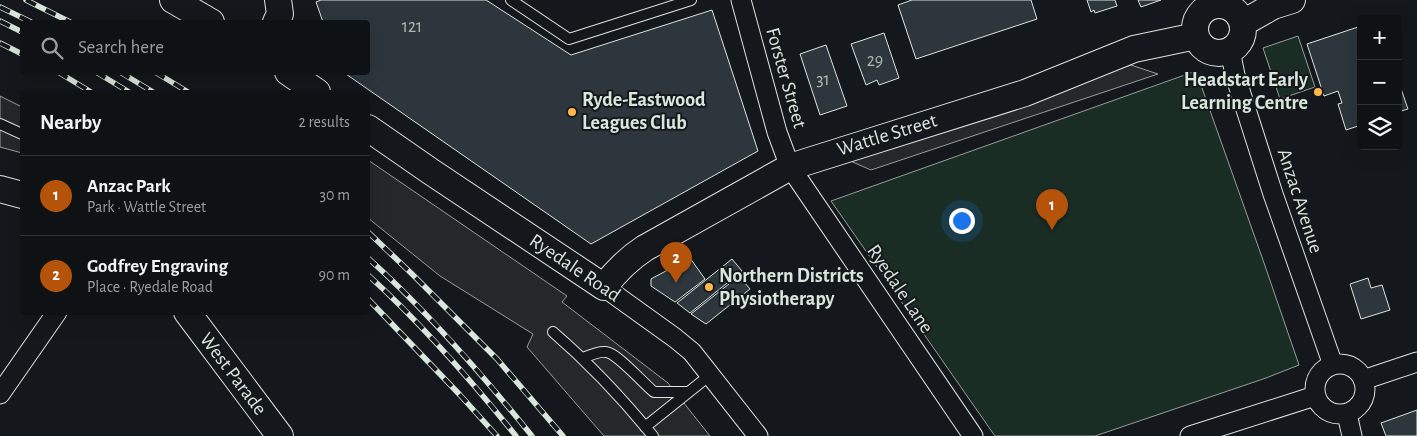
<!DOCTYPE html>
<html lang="en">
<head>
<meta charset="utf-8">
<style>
  :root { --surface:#0f1215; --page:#181b1e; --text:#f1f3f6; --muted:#9b9ea0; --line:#2f3234; --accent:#b45309 }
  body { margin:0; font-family:"Alegreya Sans",sans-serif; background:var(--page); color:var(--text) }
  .controls { position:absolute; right:15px; top:15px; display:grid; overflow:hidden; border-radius:5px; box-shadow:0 5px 20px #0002 }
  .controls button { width:45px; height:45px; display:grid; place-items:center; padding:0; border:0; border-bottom:1px solid var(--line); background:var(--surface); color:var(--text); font:25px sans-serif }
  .you { position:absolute; left:961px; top:220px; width:18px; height:18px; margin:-12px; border:4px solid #fff; border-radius:50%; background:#1a73e8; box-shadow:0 0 0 8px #1a73e833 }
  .badge { display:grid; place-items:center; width:32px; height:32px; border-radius:50%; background:var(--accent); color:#fff; font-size:16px; font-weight:700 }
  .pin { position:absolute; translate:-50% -41px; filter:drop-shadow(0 1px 2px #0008) }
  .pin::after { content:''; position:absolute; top:26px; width:18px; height:15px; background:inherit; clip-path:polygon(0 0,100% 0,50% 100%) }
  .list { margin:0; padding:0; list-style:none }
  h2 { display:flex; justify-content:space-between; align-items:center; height:65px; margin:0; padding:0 20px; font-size:21px }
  h2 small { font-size:16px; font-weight:400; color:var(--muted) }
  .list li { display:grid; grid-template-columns:32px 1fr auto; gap:15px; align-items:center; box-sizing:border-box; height:80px; padding:0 20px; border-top:1px solid var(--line) }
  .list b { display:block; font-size:19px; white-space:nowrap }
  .list p { margin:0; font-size:16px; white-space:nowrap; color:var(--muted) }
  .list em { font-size:16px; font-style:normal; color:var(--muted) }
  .icon { flex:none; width:28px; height:28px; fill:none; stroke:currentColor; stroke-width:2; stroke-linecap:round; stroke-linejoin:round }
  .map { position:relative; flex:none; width:1417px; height:436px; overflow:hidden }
  .search { position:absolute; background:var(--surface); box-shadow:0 5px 20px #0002; left:20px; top:20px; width:350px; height:55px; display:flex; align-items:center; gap:12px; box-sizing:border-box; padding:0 18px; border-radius:5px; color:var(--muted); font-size:19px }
  .panel { position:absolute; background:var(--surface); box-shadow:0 5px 20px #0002; left:20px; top:90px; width:350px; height:225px; border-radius:5px }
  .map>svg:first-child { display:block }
  .green { fill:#1a2d24; stroke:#939e99 }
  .parking { fill:#24282b; stroke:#939e99 }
  .building { fill:#2c363c; stroke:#d8e6dc }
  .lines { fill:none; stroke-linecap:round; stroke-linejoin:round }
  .lane-casing { stroke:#d8e6dc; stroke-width:12 }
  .street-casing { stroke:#d8e6dc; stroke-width:21 }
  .secondary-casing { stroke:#d8e6dc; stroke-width:28 }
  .lane { stroke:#14181c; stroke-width:10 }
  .street { stroke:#14181c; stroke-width:19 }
  .secondary { stroke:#14181c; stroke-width:26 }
  .rail-casing { stroke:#d8e6dc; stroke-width:5.5 }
  .rail { stroke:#14181c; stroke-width:4; stroke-dasharray:11; stroke-linecap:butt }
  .poi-dot { fill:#ffb74d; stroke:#14181c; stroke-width:2 }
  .labels { text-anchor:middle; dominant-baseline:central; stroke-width:4; stroke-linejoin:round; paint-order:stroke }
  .number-label { font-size:18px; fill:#adbab4 }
  .street-label { font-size:20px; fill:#d8e6dc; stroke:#14181c }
  .poi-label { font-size:20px; font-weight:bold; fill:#d8e6dc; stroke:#14181c; text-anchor:start }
</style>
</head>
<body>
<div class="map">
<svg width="1417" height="436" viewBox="0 0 1417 436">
  <rect width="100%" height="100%" fill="#14181c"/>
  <!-- green -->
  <path class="green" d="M1298 36 1315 87 1280 99 1263 48Z
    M1196 71 1263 260 1299 365 1266 378 1095 436H995L831 201Z"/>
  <!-- parking -->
  <path class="parking" d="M1131 65 1158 74 871 170 848 160Z
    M0 96 22 107V153L0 147Z
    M368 160 567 296 562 302 668 383 710 436H604L527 347 533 334 440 276 368 218Z"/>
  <!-- building -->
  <path class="building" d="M321 0H486L571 55 712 10 758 151 591 244 343 72H368V22H323L316 2Z
    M912 0H1031L1037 19 916 59 898 5Z
    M1087 0H1115L1117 6 1095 13 1094 10 1091 12Z
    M1138 0H1161L1141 7Z
    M1361 26V125L1346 130 1338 104 1342 103 1338 91 1324 96 1307 44Z
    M884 33 899 78 879 85 877 80 866 85 851 44Z
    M826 45 847 106 820 115 800 54Z
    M1398 80 1408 109 1398 112Z
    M690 258 705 279 675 302 651 286V279Z
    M732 259 742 271 690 313 677 303Z
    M739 276 750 289 706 324 691 314Z
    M1368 278 1371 288 1382 285 1390 310 1361 319 1350 284Z
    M1417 410V436H1386L1381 423Z"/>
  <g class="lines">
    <defs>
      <path id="lane" d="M511 0 569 39 691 0
        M0 124 22 134
        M553 332C590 364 622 398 653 436
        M583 358C590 355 598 351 606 352 617 353 643 383 654 392H687
        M645 427 710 375"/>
      <path id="street" d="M741 0 777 132 790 167 973 436
        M1209 0 1211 5
        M1230 50 1235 75 1273 194 1333 365
        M604 287 675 338 692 352 758 436
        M1315 389a25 25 0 1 1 50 0a25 25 0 1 1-50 0Z
        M1363 380 1417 362
        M0 394 57 312
        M1347 414 1352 436
        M1190 436 1315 396"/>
      <path id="secondary" d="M173 0 211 22
        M1195 29a24 24 0 1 1 48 0a24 24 0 1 1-48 0Z
        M276 22 280 14 278 0
        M1243 23 1273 6 1292 0
        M288 72 317 92
        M368 128 430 171 604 287C616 271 628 259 645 248L790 167 1025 93 1134 49 1196 36
        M0 189 22 195
        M187 312 280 436"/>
    </defs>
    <!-- lane casing -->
    <use href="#lane" class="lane-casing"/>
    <!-- street casing -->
    <use href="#street" class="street-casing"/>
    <!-- secondary casing -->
    <use href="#secondary" class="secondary-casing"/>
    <!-- lane -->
    <use href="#lane" class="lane"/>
    <!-- street -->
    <use href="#street" class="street"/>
    <!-- secondary -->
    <use href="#secondary" class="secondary"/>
    <defs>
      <path id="rail" d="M26 0 70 22
        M0 7 31 22
        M0 21 22 32
        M0 43 22 54
        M58 72 91 92
        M96 72 129 92
        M120 72 153 92
        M155 72 188 92
        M368 232 411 273 497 359 563 436
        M368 258C428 312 481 373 532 436
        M368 275C422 324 470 379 516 436
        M368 299 460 395 497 436"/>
    </defs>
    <!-- rail casing -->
    <use href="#rail" class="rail-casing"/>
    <!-- rail -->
    <use href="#rail" class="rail"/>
  </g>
  <!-- markers -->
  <g class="poi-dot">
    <circle cx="1318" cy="92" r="5"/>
    <circle cx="572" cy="112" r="5"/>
    <circle cx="709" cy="287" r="5"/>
  </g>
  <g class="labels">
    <!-- number labels -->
    <g class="number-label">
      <text x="412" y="27">121</text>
      <text x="875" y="61">29</text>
      <text x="823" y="80">31</text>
    </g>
    <!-- street labels -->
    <g class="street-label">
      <text transform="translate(786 78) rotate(74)">Forster Street</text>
      <text transform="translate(887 135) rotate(-17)">Wattle Street</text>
      <text transform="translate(1300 201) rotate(72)">Anzac Avenue</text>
      <text transform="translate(575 268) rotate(34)">Ryedale Road</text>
      <text transform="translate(900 289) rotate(56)">Ryedale Lane</text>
      <text transform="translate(233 374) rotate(53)">West Parade</text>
    </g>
    <!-- poi labels -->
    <g class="poi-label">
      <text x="1308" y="80" text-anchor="end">Headstart Early<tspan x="1308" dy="23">Learning Centre</tspan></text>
      <text x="582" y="100">Ryde-Eastwood<tspan x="582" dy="23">Leagues Club</tspan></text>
      <text x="719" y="276">Northern Districts<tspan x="719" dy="23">Physiotherapy</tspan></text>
    </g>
  </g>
</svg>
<div class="controls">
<button>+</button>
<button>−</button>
<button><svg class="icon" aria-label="layers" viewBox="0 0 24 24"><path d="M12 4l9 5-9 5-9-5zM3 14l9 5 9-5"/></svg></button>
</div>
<div class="you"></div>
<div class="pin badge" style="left:1052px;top:230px">1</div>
<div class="pin badge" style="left:676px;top:283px">2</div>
<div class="search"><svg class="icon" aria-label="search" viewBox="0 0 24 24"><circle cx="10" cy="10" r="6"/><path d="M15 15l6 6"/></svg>Search here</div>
<section class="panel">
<h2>Nearby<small>2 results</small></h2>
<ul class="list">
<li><span class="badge">1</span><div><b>Anzac Park</b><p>Park · Wattle Street</p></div><em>30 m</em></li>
<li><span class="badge">2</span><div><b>Godfrey Engraving</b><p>Place · Ryedale Road</p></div><em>90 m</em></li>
</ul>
</section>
</div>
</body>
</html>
